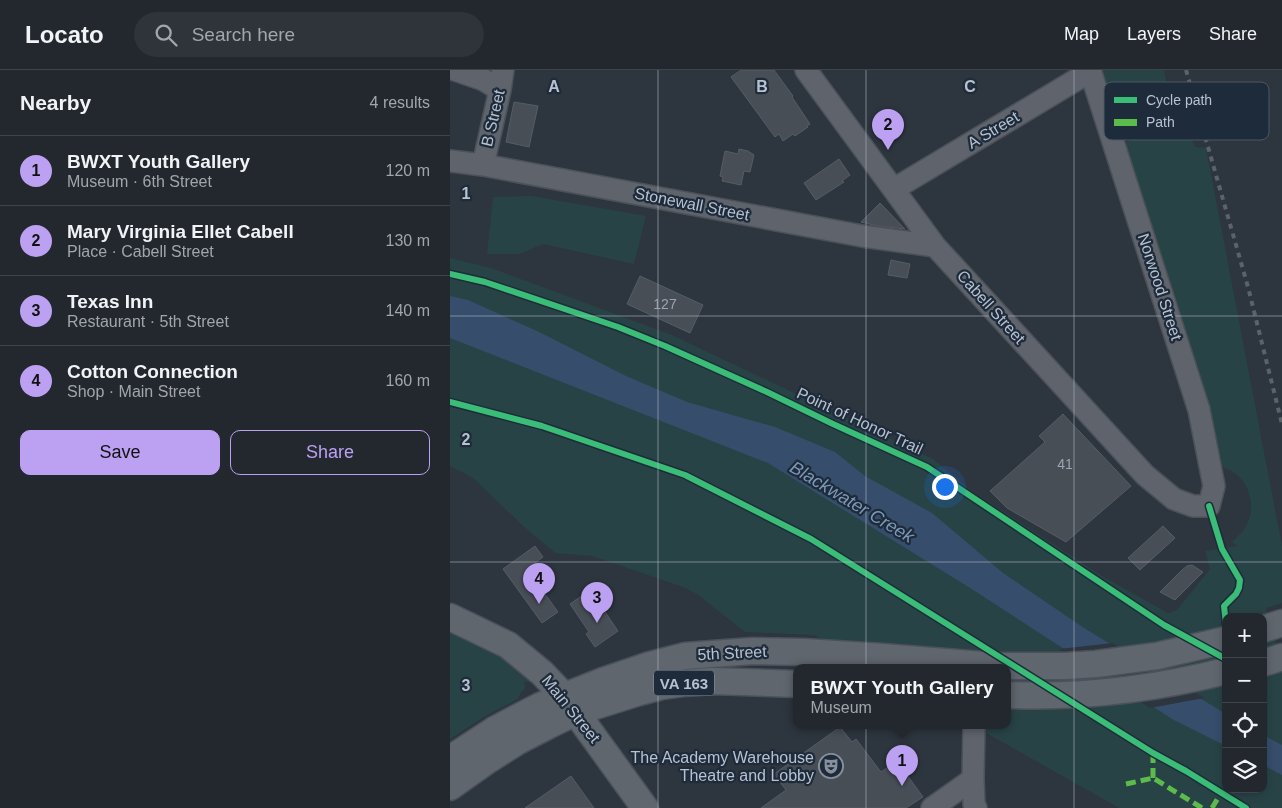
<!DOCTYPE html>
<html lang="en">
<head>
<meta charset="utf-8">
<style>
  :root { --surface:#22282e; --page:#2e343a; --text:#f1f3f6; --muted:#a2a6aa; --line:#3f444a; --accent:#bca0f2 }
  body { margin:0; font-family:Arial,sans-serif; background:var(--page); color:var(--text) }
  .controls { position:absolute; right:15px; bottom:15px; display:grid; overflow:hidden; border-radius:10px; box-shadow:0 2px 8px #0003 }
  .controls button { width:45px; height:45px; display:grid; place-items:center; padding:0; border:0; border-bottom:1px solid var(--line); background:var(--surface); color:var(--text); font:25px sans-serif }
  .you { position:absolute; left:494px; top:416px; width:18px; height:18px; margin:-12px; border:4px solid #fff; border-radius:50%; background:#1a73e8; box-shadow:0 0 0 8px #1a73e833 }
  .badge { display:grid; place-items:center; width:32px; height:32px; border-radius:50%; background:var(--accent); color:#111; font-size:16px; font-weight:700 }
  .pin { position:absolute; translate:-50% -41px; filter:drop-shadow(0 1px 2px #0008) }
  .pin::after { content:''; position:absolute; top:26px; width:18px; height:15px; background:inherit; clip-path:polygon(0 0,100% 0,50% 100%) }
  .popup { position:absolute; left:343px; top:594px; width:218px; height:65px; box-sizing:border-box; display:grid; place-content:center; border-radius:10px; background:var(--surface); filter:drop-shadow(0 1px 4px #0005); font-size:16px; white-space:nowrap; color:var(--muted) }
  .popup b { font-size:19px; color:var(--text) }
  .popup::after { content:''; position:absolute; left:50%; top:100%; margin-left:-10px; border:10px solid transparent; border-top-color:var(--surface) }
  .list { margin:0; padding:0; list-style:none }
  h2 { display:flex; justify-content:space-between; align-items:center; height:65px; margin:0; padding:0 20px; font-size:21px }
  h2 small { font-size:16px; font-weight:400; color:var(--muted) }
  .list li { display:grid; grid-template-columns:32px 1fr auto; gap:15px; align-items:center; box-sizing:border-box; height:70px; padding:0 20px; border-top:1px solid var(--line) }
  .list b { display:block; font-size:19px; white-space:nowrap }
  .list p { margin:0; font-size:16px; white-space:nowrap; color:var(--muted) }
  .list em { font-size:16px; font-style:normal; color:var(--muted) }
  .actions { display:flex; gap:10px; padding:15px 20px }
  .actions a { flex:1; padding:11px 0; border:1px solid var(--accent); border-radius:10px; text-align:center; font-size:18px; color:var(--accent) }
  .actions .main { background:var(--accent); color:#111 }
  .icon { flex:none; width:28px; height:28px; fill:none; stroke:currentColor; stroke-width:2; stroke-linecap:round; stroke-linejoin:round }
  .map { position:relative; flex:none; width:832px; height:738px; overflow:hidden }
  header { display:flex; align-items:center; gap:30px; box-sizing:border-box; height:70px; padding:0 25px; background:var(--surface); border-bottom:1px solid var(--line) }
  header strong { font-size:24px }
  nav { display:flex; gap:28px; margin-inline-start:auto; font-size:18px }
  .search { width:350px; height:45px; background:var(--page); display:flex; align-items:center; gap:12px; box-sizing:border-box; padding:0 18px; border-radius:28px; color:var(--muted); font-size:19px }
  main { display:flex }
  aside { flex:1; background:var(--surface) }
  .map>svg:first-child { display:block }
  .green { fill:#284346; fill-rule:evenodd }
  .water { fill:#364e6b }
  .pier { fill:#2d353e }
  .building { fill:#484e56; stroke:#555c65 }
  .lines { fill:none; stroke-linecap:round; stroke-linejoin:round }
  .minor-casing { stroke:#4c5158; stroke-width:24 }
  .major-casing { stroke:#4b515b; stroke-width:29 }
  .minor { stroke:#5e636c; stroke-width:21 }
  .major { stroke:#60666e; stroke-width:26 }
  .rail { stroke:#5c626a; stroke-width:4; stroke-dasharray:5 5; stroke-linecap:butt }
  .quiet { stroke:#5cbc4b; stroke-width:5; stroke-dasharray:10 5; stroke-linecap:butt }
  .cycleway-casing { stroke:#1e2b3b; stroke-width:9 }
  .cycleway { stroke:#3abd76; stroke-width:6 }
  .grid { fill:none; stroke:#b8c1cf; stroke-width:1; stroke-opacity:0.55 }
  .labels { text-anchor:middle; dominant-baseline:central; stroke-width:4.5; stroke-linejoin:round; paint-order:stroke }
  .number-label { font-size:14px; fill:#9ca4b1 }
  .shield { fill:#1e2b3b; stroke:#8a94a3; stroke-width:1 }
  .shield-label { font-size:15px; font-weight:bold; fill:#b8c1cf }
  .street-label { font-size:16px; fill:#b8c1cf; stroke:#1e2b3b }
  .poi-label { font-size:16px; fill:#b8c1cf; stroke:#1e2b3b; text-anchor:end }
  .water-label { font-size:18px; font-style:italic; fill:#7c98b9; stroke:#1e2b3b }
  .key { fill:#1e2b3b; stroke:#4c5867; stroke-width:1 }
  .key-label { font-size:14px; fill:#b8c1cf }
  .grid-label { font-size:16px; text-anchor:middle; font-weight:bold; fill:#b8c1cf; stroke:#1e2b3b; stroke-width:4.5; stroke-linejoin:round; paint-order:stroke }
</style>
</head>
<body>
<header>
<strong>Locato</strong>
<div class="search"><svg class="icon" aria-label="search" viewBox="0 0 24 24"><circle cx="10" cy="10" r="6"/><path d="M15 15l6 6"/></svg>Search here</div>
<nav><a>Map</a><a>Layers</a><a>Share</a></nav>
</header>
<main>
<aside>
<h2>Nearby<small>4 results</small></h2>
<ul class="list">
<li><span class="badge">1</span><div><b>BWXT Youth Gallery</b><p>Museum · 6th Street</p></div><em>120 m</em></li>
<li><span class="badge">2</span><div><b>Mary Virginia Ellet Cabell</b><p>Place · Cabell Street</p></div><em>130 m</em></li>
<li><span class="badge">3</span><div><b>Texas Inn</b><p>Restaurant · 5th Street</p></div><em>140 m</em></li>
<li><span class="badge">4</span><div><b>Cotton Connection</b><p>Shop · Main Street</p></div><em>160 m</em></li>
</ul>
<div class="actions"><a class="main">Save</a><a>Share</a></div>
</aside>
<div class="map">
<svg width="832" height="738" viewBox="0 0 832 738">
  <rect width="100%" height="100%" fill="#2d353e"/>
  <!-- green -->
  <path class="green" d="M644 0H714L720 31 664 53Z
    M732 48 745 77 756 78 832 476V533L816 538 832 593V738H669L522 655H557V597H421L364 565 295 562 247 524 233 517 142 486 105 483 71 454 23 408 0 396V188L41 198 222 265 483 389 522 421 652 506 718 543 727 540 760 499 755 481 787 476 782 472C788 466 794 461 797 454 808 432 796 404 774 398L768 389 670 75ZM776 547H813V719H776Z
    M82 126 196 146 184 194 93 174 69 184H37L43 127Z
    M0 560 44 581 78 605 80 611 74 612 75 619 71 622 68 629 34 647 0 669Z"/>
  <!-- water -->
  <path class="water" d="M0 226 18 230 89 262 176 306 237 332 325 357 385 382 415 406 482 443 553 503 634 558 776 644V676L722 649 525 521 318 393 0 268Z
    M813 665 832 675V705L813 695Z"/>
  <!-- pier -->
  <path class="pier" d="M663 573 754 628 700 638 609 579Z"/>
  <!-- building -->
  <path class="building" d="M291 0H324L343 26 342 27 360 54 357 56 358 57 345 66 343 64 333 71 329 64 325 67 281 7Z
    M64 32 88 36 79 77 56 72Z
    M289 79 298 81 304 85 300 102 294 101 291 115 272 111 273 107 270 106 275 81 288 84Z
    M389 89 400 105 392 111 394 112 366 130 354 113Z
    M430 133 455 159 428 156 411 152Z
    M441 190 460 194 457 208 438 205Z
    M190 206 253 235 240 263 177 234Z
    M613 344 681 416 616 472 557 438 540 421 595 372 589 366Z
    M713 456 725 468 690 500 678 488Z
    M85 476 93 487 77 499 108 542 92 553 53 499Z
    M742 495 753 502 725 530 710 522 732 500 737 496Z
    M140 520 168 561 145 577 136 564 139 562 120 534Z
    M390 657 402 672 406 669 431 702 447 691 473 727 456 738H311L336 720 324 704Z
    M121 706 144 738H75Z"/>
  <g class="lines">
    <defs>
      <path id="minor" d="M5 0 34 10 50 20
        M356 0 485 176 695 405 724 429 743 436H759L764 416 749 340 640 0
        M0 91 33 95 412 166 485 176
        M33 95 50 20 53 0
        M444 119 641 1
        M524 655 523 709 524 734 526 738
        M482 738 523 709"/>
      <path id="major" d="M0 547 58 575 92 603 114 626 195 738
        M813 559 832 553
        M813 593 832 587
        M557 625C631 628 704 619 776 601
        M0 689 46 659 90 636 153 611 200 595 235 586 303 581 354 582 433 587 545 596H615L646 594 707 586 776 570
        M0 717 38 690 68 671 99 655 126 642 186 623 212 616 234 613 262 611 347 614"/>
    </defs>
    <!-- minor casing -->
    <use href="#minor" class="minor-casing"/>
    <!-- major casing -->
    <use href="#major" class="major-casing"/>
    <!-- minor -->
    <use href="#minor" class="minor"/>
    <!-- major -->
    <use href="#major" class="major"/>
    <!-- rail -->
    <path class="rail" d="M736 0 798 217 832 354"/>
    <!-- quiet -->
    <path class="quiet" d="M703 683V708
      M676 714 703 708 752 738
      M762 738 771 723"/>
    <defs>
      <path id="cycleway" d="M0 204 35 212 168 257 215 276 317 322 383 354 477 397 714 555 776 589
        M0 332 92 356 235 405 361 469 703 683 736 701 796 738
        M759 436 772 479 790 510 789 518 786 524 774 536 776 554"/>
    </defs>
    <!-- cycleway casing -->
    <use href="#cycleway" class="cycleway-casing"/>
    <!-- cycleway -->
    <use href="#cycleway" class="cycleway"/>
  </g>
  <!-- grid -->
  <path class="grid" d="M208 0V738M416 0V738M624 0V738M0 246H832M0 492H832"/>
  <!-- icons -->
  <defs>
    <symbol id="theatre-ring" viewBox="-11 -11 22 22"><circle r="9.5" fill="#1e2b3b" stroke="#87909c" stroke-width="1.5"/><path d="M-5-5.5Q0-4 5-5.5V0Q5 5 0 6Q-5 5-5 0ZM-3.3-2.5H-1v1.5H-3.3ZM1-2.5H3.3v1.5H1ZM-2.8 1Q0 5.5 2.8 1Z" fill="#87909c"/></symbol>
  </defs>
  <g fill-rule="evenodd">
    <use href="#theatre-ring" x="367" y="682" width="28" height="28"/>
  </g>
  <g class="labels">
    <!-- number labels -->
    <g class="number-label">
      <text x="215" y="234">127</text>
      <text x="615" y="394">41</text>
    </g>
    <!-- shield labels -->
    <rect class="shield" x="204" y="600.5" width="60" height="25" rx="4"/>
    <g class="shield-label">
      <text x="234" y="613">VA 163</text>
    </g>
    <!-- street labels -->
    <g class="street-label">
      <text transform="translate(43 48) rotate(-77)">B Street</text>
      <text transform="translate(543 60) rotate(-31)">A Street</text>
      <text transform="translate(242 134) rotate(11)">Stonewall Street</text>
      <text transform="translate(710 217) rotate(72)">Norwood Street</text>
      <text transform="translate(541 237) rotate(48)">Cabell Street</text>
      <text transform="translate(410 351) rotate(25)">Point of Honor Trail</text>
      <text transform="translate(282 583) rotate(-3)">5th Street</text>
      <text transform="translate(121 639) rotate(51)">Main Street</text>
    </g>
    <!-- poi labels -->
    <g class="poi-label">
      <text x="364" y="687">The Academy Warehouse<tspan x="364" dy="18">Theatre and Lobby</tspan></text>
    </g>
    <!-- water labels -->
    <g class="water-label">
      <text transform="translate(402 432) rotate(31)">Blackwater Creek</text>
    </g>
  </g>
  <!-- legend -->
  <rect x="654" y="12" width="165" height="58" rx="8" class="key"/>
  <rect x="664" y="27" width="23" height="6" fill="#3abd76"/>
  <rect x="664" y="49" width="23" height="7" fill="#5cbc4b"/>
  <g class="key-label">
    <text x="696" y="35">Cycle path</text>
    <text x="696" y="57">Path</text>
  </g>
  <g class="grid-label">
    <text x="104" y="22">A</text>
    <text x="312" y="22">B</text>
    <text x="520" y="22">C</text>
    <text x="16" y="129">1</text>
    <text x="16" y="375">2</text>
    <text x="16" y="621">3</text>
  </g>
</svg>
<div class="controls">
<button>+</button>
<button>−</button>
<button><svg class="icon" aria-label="locate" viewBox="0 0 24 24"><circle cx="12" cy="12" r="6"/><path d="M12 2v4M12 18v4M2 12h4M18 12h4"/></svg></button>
<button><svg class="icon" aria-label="layers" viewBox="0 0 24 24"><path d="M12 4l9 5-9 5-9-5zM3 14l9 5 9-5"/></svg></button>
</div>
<div class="you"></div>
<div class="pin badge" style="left:452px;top:716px">1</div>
<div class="popup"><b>BWXT Youth Gallery</b>Museum</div>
<div class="pin badge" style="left:438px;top:80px">2</div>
<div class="pin badge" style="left:147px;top:553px">3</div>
<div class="pin badge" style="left:89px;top:534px">4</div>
</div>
</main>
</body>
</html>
